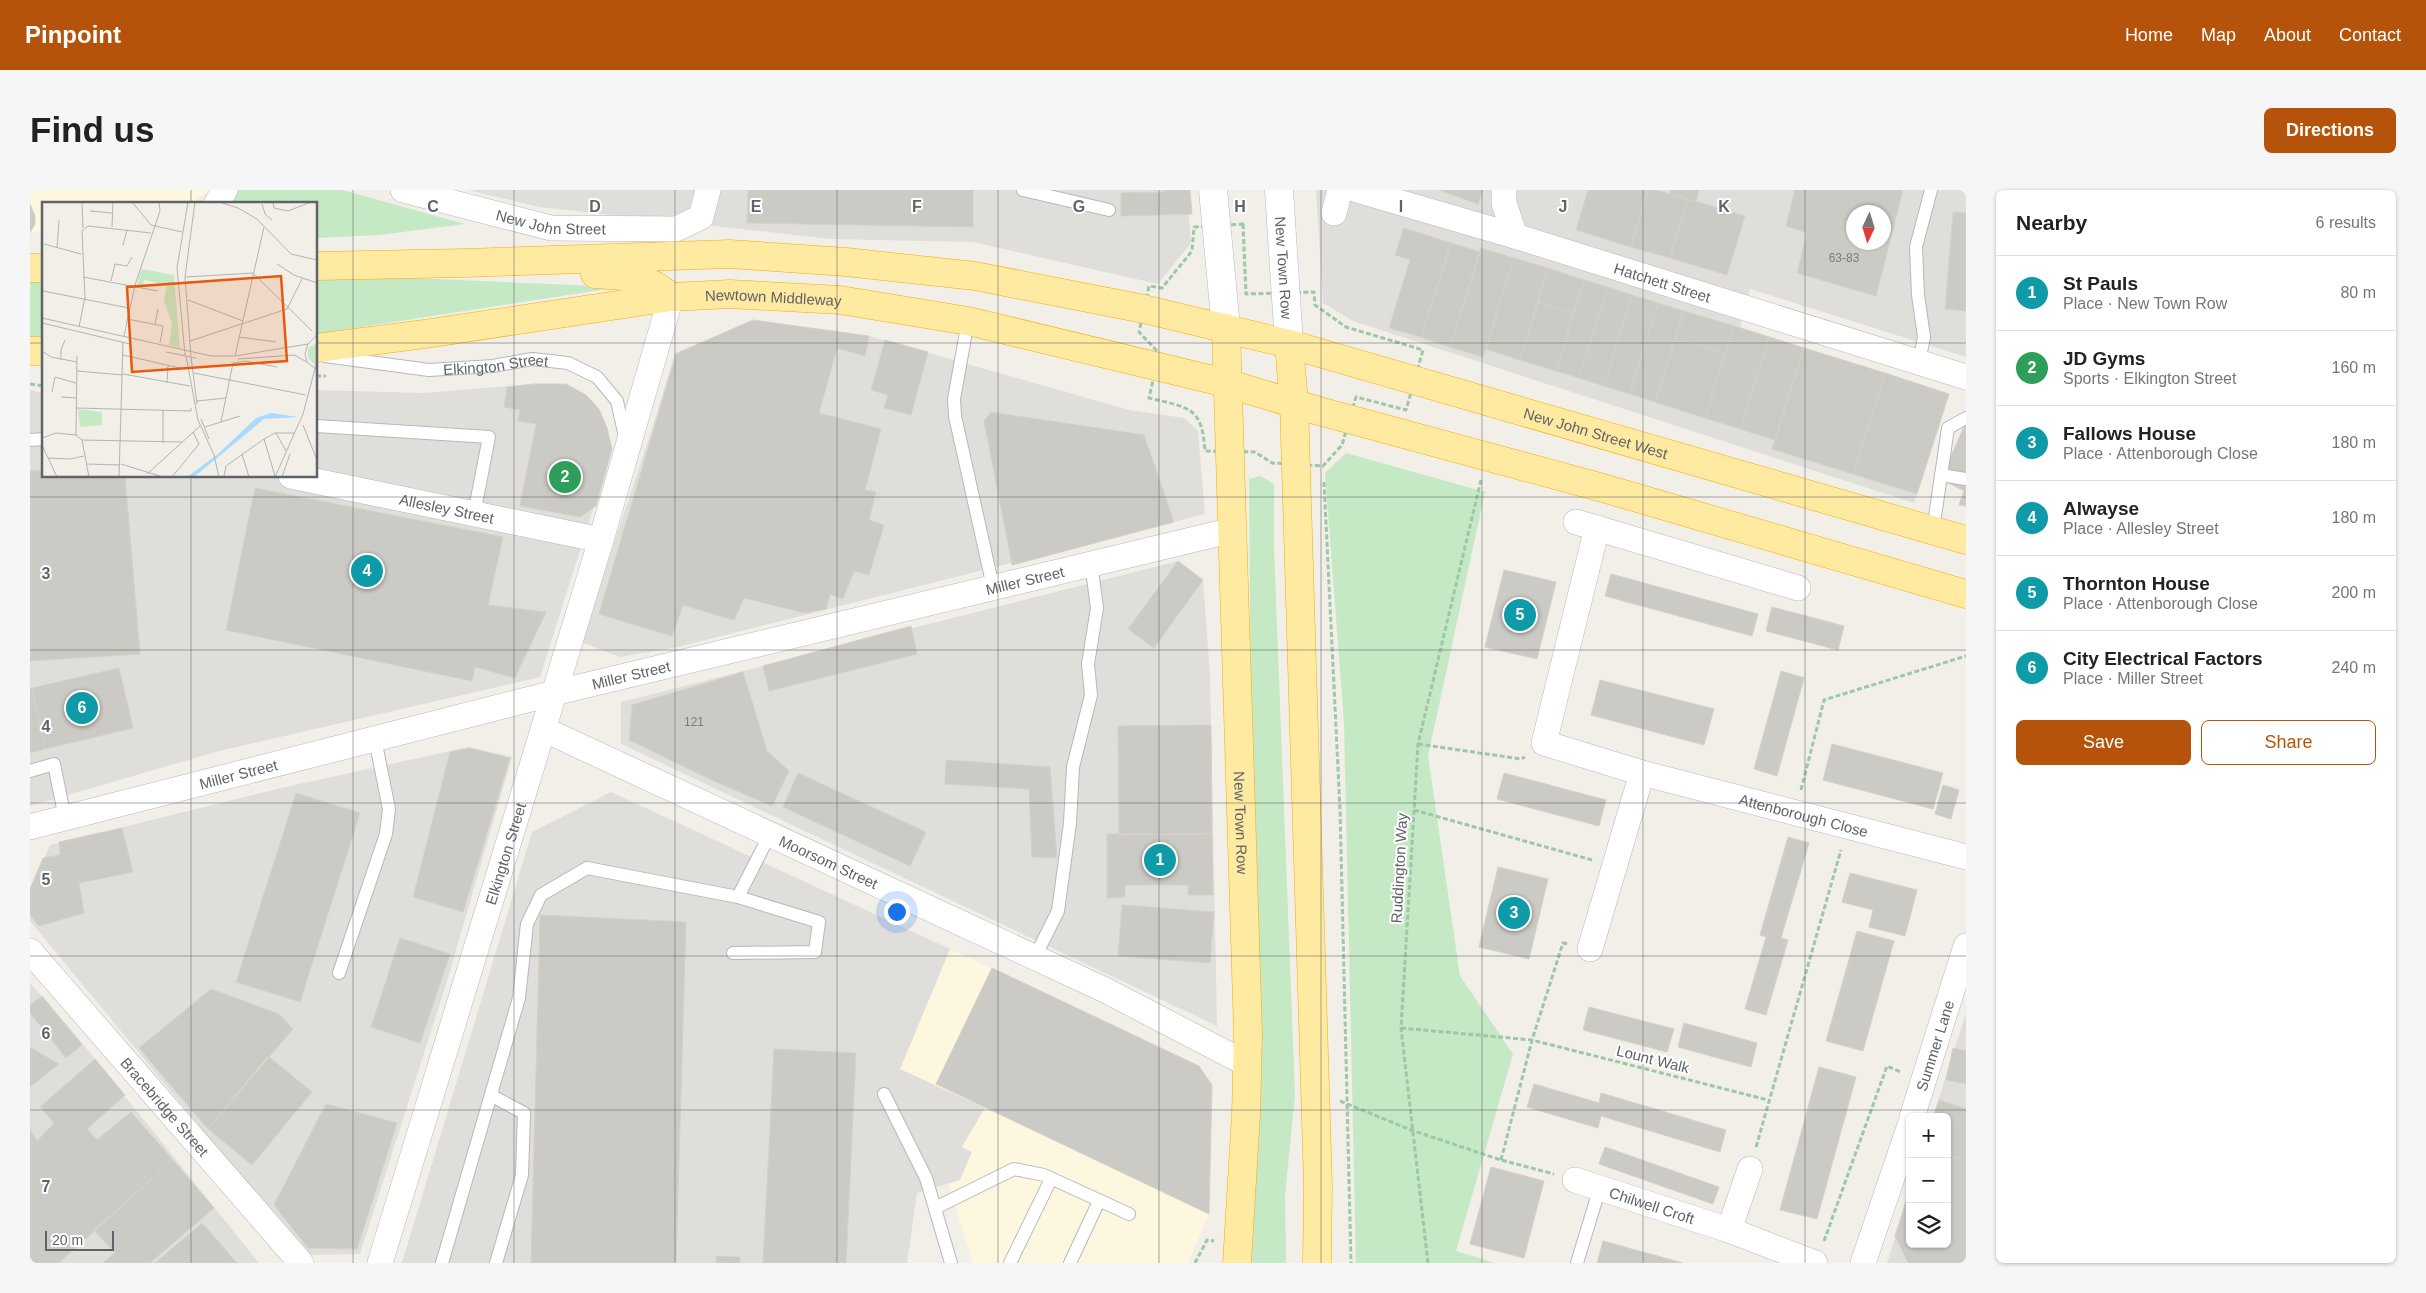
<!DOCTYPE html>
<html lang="en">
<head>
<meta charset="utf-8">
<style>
  :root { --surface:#fff; --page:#f6f6f6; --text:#222; --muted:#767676; --line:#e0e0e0; --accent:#b45309 }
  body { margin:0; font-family:Helvetica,sans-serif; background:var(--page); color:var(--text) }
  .controls { position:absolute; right:15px; bottom:15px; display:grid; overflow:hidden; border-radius:8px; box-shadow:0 1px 4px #0004 }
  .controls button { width:45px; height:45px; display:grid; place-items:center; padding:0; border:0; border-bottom:1px solid var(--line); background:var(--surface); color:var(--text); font:25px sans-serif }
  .compass { position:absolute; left:1816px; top:15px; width:45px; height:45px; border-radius:50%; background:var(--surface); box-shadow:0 1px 4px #0004; rotate:184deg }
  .scale { position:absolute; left:15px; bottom:12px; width:69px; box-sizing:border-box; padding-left:5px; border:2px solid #5f6368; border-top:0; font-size:14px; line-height:18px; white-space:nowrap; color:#5f6368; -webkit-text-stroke:4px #fff; paint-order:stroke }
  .you { position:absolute; left:866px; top:721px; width:18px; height:18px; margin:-12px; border:4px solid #fff; border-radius:50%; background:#1a73e8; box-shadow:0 0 0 8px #1a73e833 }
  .badge { display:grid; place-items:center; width:32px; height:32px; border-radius:50%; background:var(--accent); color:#fff; font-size:16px; font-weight:700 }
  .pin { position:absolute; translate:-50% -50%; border:2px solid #fff; box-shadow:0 1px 5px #0006 }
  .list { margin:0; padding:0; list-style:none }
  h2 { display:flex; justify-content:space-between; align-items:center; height:65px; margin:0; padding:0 20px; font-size:21px }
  h2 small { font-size:16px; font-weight:400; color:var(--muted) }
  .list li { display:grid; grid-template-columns:32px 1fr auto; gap:15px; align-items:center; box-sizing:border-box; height:75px; padding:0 20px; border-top:1px solid var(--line) }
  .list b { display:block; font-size:19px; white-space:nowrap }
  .list p { margin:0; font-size:16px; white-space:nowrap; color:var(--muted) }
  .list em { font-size:16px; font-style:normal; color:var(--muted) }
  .actions { display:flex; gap:10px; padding:15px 20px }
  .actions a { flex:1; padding:11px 0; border:1px solid var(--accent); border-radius:8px; text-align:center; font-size:18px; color:var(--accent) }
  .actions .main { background:var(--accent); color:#fff }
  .icon { flex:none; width:28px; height:28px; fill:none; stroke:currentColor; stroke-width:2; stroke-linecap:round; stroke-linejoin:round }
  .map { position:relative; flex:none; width:1936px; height:1073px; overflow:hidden; border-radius:8px }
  header { display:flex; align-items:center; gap:30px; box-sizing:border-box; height:70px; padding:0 25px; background:var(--accent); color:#fff }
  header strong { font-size:24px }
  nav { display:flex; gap:28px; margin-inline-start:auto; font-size:18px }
  .intro { display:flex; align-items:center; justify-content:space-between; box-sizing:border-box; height:120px; padding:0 30px }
  h1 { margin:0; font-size:35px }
  .button { padding:12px 22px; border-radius:8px; background:var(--accent); color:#fff; font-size:18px; font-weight:700 }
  main { display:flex; gap:30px; padding:0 30px }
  aside { flex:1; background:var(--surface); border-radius:8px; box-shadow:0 1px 4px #0004 }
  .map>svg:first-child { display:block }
  .commercial { fill:#fef7e0 }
  .industrial { fill:#e0deda; fill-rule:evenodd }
  .green { fill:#c5e8c5 }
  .building { fill:#cccac5; stroke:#d6d1c6; fill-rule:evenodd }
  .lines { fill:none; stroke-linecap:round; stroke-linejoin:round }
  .service-casing { stroke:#b5b8bc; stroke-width:14 }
  .minor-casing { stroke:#b5b8bc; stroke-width:26 }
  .secondary-casing { stroke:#b6babf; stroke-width:29 }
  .trunk-casing { stroke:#f9ab00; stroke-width:29 }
  .path { stroke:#9cc7a9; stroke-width:3; stroke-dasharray:5 2.5; stroke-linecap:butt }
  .service { stroke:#fff; stroke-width:12 }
  .minor { stroke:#fff; stroke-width:25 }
  .secondary { stroke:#fff; stroke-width:28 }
  .trunk { stroke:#feeaa1; stroke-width:28 }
  .grid { fill:none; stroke:#5f6368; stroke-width:1; stroke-opacity:0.55 }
  .labels { text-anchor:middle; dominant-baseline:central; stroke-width:4; stroke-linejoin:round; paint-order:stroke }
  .number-label { font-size:12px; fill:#7a7d7f }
  .street-label { font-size:15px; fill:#5f6368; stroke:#fff }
  .inset-road { fill:none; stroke:#b3b3b1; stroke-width:1 }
  .view { fill:#e8590c; fill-opacity:0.15; stroke:#e8590c; stroke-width:2.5 }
  .inset-edge { fill:none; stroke:#5f6368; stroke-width:2.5 }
  .grid-label { font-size:16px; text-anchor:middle; font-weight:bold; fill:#5f6368; stroke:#fff; stroke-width:4; stroke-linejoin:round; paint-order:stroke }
</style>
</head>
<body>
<header>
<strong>Pinpoint</strong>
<nav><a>Home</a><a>Map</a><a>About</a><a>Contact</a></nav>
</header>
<div class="intro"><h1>Find us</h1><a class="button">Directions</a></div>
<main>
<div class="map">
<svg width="1936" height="1073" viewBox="0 0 1936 1073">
  <rect width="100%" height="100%" fill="#f1efe8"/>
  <!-- commercial -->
  <path class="commercial" d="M0 0H182L159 14H14V41L0 43Z
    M920 759 1169 876 1182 895 1179 1024 1158 1073H943L918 993 930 989 932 957 870 879Z"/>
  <!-- industrial -->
  <path class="industrial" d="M438 0H1157L1161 53 1128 94 943 52 802 49 509 17Z
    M1286 0H1936V167L1720 99 1710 137 1919 204 1884 313 1323 131 1293 113ZM1824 22H1854V52H1824Z
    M723 130 839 146 1099 220 1154 228 1168 241 1175 324 648 457 590 467 551 452 621 242 645 163Z
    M504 194H536L556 205 569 219 577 238 582 259 510 487 189 561 0 616V200L14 203V286H286V200L394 203Z
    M1148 371 1173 390 1180 485 1187 836 591 554V512Z
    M439 557 482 567 417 791 330 1064 276 1065 0 731V701L20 655 251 598Z
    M581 602 920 759 870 879 955 918 932 957 942 962 930 990 887 1003 877 1073H372L502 642Z
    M0 793 40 838 229 1073H0Z
    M1936 823V1073H1857L1880 999V1054H1917V927H1903Z"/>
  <!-- green -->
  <path class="green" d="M200 0H312L435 34 349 45 286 48V14H193Z
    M0 87H14V149H0Z
    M286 88H380L590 97 286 144Z
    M1316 263 1455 302 1398 566 1430 786 1483 864 1426 1061 1465 1073H1326L1314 533 1295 283Z
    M1230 286 1244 294V358L1265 905 1255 1005 1256 1073H1216L1221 538 1219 289Z"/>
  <!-- building -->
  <path class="building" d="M718 0H943V37L717 33Z
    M1134 0H1160L1162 24 1091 26V3L1134 2Z
    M1409 0H1453L1448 14Z
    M1558 0H1618L1601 57 1546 40Z
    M1618 0H1626L1658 9 1640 68 1601 57Z
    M1641 0H1669L1666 12 1640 4Z
    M1765 0H1873L1846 106 1767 83 1777 43 1756 36ZM1824 22H1854V52H1824Z
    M1658 9 1715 26 1697 85 1640 68Z
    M0 14 5 26V34L0 43Z
    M1923 22 1936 23V121L1915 119Z
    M1374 38 1421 53 1391 147 1359 138 1380 70 1365 65Z
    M1421 53 1450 62 1420 157 1391 147Z
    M1451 58 1484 68 1453 167 1420 157Z
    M1484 68 1518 78 1490 170 1456 159Z
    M1518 78 1554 90 1544 123 1508 112Z
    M1554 90 1578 97 1549 188 1526 181Z
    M1578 97 1602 105 1574 196 1549 188Z
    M1602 105 1628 113 1600 204 1574 196Z
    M1508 112 1544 123 1526 181 1490 170Z
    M1628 113 1654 121 1625 212 1600 204Z
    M1654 121 1704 136 1695 164 1645 148Z
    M723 130 839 146 835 166 807 158 789 223 851 239 835 300 846 302 839 330 854 335 839 385 824 381 813 409 800 404 796 419 775 423 714 408 704 430 653 415 642 446 569 424 646 164Z
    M1704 136 1739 147 1710 239 1675 228Z
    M1739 147 1774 158 1745 250 1710 239Z
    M1645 148 1695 164 1675 228 1625 212Z
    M855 150 898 162 881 225 854 218 858 205 841 200Z
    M1774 158 1855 183 1823 284 1742 259Z
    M1855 183 1919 204 1887 304 1823 284Z
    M504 194H536L556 205 569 219 577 238 582 259 566 316 550 327 490 316 506 234 488 231 490 220 474 217 477 197Z
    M961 222 1114 245 1144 332 982 375 954 231Z
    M1936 232V316L1929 315 1934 301 1911 289Z
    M14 280V286H95L110 464 0 471V281Z
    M225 298 473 347 458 415 516 422 485 488 445 477 442 491 196 440Z
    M1148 371 1173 390 1124 458 1098 439Z
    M1474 380 1526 392 1507 469 1455 457Z
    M1581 384 1728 424 1722 446 1575 406Z
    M1742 417 1814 436 1808 460 1736 441Z
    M881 436 887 464 739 501 733 476Z
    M89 478 103 538 15 559 2 498Z
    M1751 481 1774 488 1747 586 1724 579Z
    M713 482 737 561 759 581 742 616 684 591 599 550 602 515Z
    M1570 490 1684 519 1674 555 1561 525Z
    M0 498H2L15 559 0 563Z
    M1181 535 1182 644 1089 645 1088 536Z
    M1802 554 1913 583 1903 619 1793 590Z
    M439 558 480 568 433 722 383 707 420 562Z
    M916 570 1020 577 1027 668 1002 667 999 599 915 594Z
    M768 583 896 642 880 676 753 617Z
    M1474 583 1576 610 1569 636 1467 609Z
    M1913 595 1929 600 1921 629 1905 624Z
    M266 603 330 623 270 812 206 792Z
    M92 638 103 682 49 693 54 723 9 736 0 725V699L13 668 30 665 29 652Z
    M1077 644H1182L1183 705H1158V695H1095V707L1077 708Z
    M1758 647 1779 653 1751 748 1758 750 1736 825 1715 819 1736 747 1730 745Z
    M1468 677 1518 689 1499 769 1449 757Z
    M1820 683 1887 700 1875 746 1839 737 1843 720 1812 712Z
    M1092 715 1184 722 1180 773 1088 766Z
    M510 725 656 732 646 1073H501Z
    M1827 741 1864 751 1833 861 1796 851Z
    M370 748 420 764 390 853 341 837Z
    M962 778 1169 876 1182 895 1179 1024 906 894Z
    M181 799 249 824 263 839 178 939 109 858Z
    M12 806 52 855 36 868 0 823V815Z
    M1559 817 1644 839 1637 862 1553 840Z
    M1654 833 1727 853 1721 877 1648 857Z
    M0 857 29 874 0 897Z
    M1923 858 1936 861V894L1916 890Z
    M744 859 826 863 816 1073H733Z
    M238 866 282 902 222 975 178 939Z
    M65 869 95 905 57 939 67 950 101 922 143 970 29 1073H0V939L7 951 24 933 10 917Z
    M1789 877 1826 887 1787 1029 1750 1020Z
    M1504 894 1569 913 1571 903 1696 940 1690 962 1571 926 1568 938 1497 917Z
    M1909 910 1936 919V971L1917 965V927H1903Z
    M296 914 367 933 327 1059 278 1058 244 1015Z
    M1575 957 1689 997 1683 1014 1569 974Z
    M1917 965 1936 971V1073H1878L1865 1046 1880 999V1054H1917Z
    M143 970 184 1018 120 1073H73L85 1063 64 1040Z
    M1461 977 1514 991 1494 1068 1440 1054Z
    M172 1033 207 1073H125Z
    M1573 1051 1653 1073H1567Z
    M686 1066 710 1067V1073H686Z"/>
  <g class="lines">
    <defs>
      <g id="service">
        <path d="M993 0 1079 20"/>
        <path d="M938 131 924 209 925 226 963 397"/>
        <path id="s1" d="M295 166 399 180 463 176 502 169 538 173 567 187 587 211 595 247"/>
        <path d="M1889 172 1894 147 1888 105 1886 57 1901 0"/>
        <path d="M286 236 459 247 444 324"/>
        <path d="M0 250 14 249"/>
        <path d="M1911 285 1936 289"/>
        <path d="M1903 340 1918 238 1936 228"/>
        <path d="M0 581 24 574 35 628"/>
        <path d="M703 763 785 762 789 732 708 707 740 644"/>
        <path d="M1005 767 1028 721 1040 633 1043 577 1061 505 1058 474 1067 418 1061 373"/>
        <path d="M309 783 356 644 359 619 345 549"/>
        <path d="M854 904 896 988 921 1073"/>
        <path d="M462 906 494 923 492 985 466 1073"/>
        <path d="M905 1018 984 979 1014 985 1099 1024"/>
        <path d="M412 1073 489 808 497 734 511 705 557 678 708 707"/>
        <path d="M980 1073 1021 989"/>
        <path d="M1040 1073 1069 1011"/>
        <path d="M1547 1073 1570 997"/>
      </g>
      <g id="minor">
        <path id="s2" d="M373 0 521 38 646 39 671 27 678 0"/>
        <path id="s3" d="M1327 0 1485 46 1936 187"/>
        <path d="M1474 0V13L1485 46"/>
        <path d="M186 14 195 0"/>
        <path d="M1304 23 1310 0"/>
        <path id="s4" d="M261 286 571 350"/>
        <path d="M1546 332 1768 398"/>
        <path id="s5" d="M1567 338 1514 553 1612 583 1936 667"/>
        <path id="s6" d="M513 539 1075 800 1217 874"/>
        <path id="s7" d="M0 637 524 503 1203 340"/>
        <path d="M1560 759 1612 583"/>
        <path id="s8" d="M0 761 271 1073"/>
        <path id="s9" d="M1882 927 1936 756"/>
        <path id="s10" d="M1545 990 1699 1040 1785 1073"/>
        <path d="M1699 1040 1720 979"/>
        <path id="s11" d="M350 1073 571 350 641 107"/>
        <path d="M1833 1073 1880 935"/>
      </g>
      <g id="secondary">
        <path d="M1183 0 1196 138"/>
        <path id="s12" d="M1249 0 1259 154"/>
      </g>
      <g id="trunk">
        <path id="s13" d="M286 76 434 73 700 64 816 72 945 86 1114 119 1259 154 1936 350"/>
        <path d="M0 78H14"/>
        <path d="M565 84C599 87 614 84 641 107"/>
        <path id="s14" d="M1196 138 1218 844 1216 924 1207 1073"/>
        <path d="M1259 154 1264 214 1288 995 1287 1073"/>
        <path id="s15" d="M286 158 395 144 641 107 700 104 810 110 938 131 1196 193 1289 221 1573 298 1936 404"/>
        <path d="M0 161H14"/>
      </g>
    </defs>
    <!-- service casing -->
    <use href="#service" class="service-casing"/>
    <!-- minor casing -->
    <use href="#minor" class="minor-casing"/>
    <!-- secondary casing -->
    <use href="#secondary" class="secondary-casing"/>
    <!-- trunk casing -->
    <use href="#trunk" class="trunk-casing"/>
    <!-- path -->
    <path class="path" d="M1213 34 1216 104 1284 102 1285 115 1316 137 1393 160 1376 220 1326 207 1312 255 1293 276 1242 273 1225 262 1175 261C1172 216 1159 218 1119 208L1129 163 1109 142 1119 96 1132 98 1162 61 1164 37Z
      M286 186H296
      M0 194 14 196
      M1294 292 1310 619 1321 1073
      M1388 554 1491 569 1495 567
      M1771 600 1794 510 1936 466
      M1384 620 1562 670
      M1371 838 1502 850 1738 910
      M1310 911 1381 940 1471 970 1524 984
      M1726 957 1811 660
      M1471 970 1502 850 1533 753 1538 754
      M1794 1051 1857 876 1871 882
      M1165 1073 1177 1050 1184 1051
      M1398 1073 1371 838 1388 554 1451 290"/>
    <!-- service -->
    <use href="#service" class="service"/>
    <!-- minor -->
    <use href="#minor" class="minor"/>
    <!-- secondary -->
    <use href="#secondary" class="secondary"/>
    <!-- trunk -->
    <use href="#trunk" class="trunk"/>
  </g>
  <!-- grid -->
  <path class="grid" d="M161 0V14M323 0V1073M484 0V1073M645 0V1073M807 0V1073M968 0V1073M1129 0V1073M1291 0V1073M1452 0V1073M1613 0V1073M1775 0V1073M0 153H14M286 153H1936M161 286V1073M0 307H1936M0 460H1936M0 613H1936M0 766H1936M0 920H1936"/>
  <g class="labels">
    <!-- number labels -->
    <g class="number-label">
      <text x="1814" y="68">63-83</text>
      <text x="664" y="532">121</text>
    </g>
    <!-- street labels -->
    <g class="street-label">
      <text stroke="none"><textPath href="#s2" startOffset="152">New John Street</textPath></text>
      <text stroke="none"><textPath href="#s12" startOffset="78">New Town Row</textPath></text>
      <text stroke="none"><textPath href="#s3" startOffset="319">Hatchett Street</textPath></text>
      <text stroke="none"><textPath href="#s15" startOffset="461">Newtown Middleway</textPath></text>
      <text stroke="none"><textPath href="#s1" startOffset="172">Elkington Street</textPath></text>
      <text stroke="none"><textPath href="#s13" startOffset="1301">New John Street West</textPath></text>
      <text stroke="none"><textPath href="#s4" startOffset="159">Allesley Street</textPath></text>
      <text stroke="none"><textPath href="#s7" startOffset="1025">Miller Street</textPath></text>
      <text stroke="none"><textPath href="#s7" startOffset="620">Miller Street</textPath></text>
      <text stroke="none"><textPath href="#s7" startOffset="215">Miller Street</textPath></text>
      <text stroke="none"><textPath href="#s5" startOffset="491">Attenborough Close</textPath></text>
      <text stroke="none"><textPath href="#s14" startOffset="495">New Town Row</textPath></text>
      <text stroke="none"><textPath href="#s11" startOffset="428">Elkington Street</textPath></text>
      <text stroke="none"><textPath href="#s6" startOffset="315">Moorsom Street</textPath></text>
      <text transform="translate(1369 678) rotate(-87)">Ruddington Way</text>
      <text stroke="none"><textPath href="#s9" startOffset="75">Summer Lane</textPath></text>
      <text transform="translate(1623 869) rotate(14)">Lount Walk</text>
      <text stroke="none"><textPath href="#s8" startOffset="206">Bracebridge Street</textPath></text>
      <text stroke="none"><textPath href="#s10" startOffset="81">Chilwell Croft</textPath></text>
    </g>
  </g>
  <!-- overview -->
  <g transform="translate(12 12)">
    <rect width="275" height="275" fill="#f1efe8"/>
    <path d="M99 67 132 73 138 146 127 143 130 122 122 99 125 83 102 78 101 84 95 82ZM275 140V154L273 163 266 156V147ZM36 207 60 210V223L38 225Z" fill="#c5e8c5"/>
    <path d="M229 211 256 215 222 217 152 275H145L176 252 214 216Z" fill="#aadaff"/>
    <path class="inset-road" d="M40 0 41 26M90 0 109 23 140 30M177 0 196 6 215 17 249 52 275 58M231 0 232 6 246 9 269 0M220 2 223 12 230 18M48 9 70 11M70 25 71 0M2 42 39 52M81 43 85 28M15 46 17 18M235 62 252 73 275 81M212 72 270 129M41 75 116 89M143 75 212 71M69 79 73 62 85 64 90 55M1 89 87 106M146 98 201 119M0 116 169 154H193L266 142M85 117 121 124 118 141M0 121 88 142M113 122 116 107M37 125 43 95 40 29 46 24 109 31M275 133 266 142 263 152 265 160 275 168M82 134 93 83 118 9 117 0M197 135 234 140M148 139 245 107 260 77M0 149 9 155 35 160M124 150 154 156M81 153 142 167M143 153 135 66 146 0M144 154 156 218 172 253 177 275M149 154 143 75 153 0M193 154 222 25M149 155 155 202M196 157 252 153 265 160M19 158V148L23 138M35 169 81 173M152 171 264 193M81 172 148 184M125 181 126 164M10 190 13 175 34 181M19 195 35 196M155 199 184 196M34 206 149 209V206M159 217 167 237M179 220 191 161 203 159 235 165M261 223 275 258M163 225 198 214M234 231 244 249M34 233 35 154M0 236 14 231 34 233 40 238 47 275M222 237 233 274M40 238 140 240M121 241V208M0 243 15 275M200 252 207 275M6 256 28 257 42 254M44 262 78 263M79 262 121 275M105 272 158 224M182 274 184 264 222 237 233 231H252M77 275 81 140M130 275 157 242 151 230M233 275 261 212 275 159M240 275 248 252"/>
    <path class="view" d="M239 74 245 159 90 170 85 85Z"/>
    <rect width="275" height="275" class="inset-edge"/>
  </g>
  <g class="grid-label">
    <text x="403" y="22">C</text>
    <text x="565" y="22">D</text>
    <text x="726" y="22">E</text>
    <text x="887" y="22">F</text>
    <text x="1049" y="22">G</text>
    <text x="1210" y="22">H</text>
    <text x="1371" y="22">I</text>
    <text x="1533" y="22">J</text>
    <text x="1694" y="22">K</text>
    <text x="16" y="389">3</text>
    <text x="16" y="542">4</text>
    <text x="16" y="695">5</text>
    <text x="16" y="849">6</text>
    <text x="16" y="1002">7</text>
  </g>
</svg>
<div class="controls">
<button>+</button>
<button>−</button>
<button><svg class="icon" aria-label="layers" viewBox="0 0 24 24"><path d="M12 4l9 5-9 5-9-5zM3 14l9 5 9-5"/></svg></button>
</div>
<svg class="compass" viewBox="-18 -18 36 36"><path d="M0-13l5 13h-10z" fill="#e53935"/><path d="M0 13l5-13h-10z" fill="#767676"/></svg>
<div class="scale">20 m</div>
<div class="you"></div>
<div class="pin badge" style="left:1130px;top:670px;background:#0f9aa8">1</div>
<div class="pin badge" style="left:535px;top:287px;background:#2e9e5b">2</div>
<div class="pin badge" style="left:1484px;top:723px;background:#0f9aa8">3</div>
<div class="pin badge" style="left:337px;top:381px;background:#0f9aa8">4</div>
<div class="pin badge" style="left:1490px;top:425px;background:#0f9aa8">5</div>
<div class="pin badge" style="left:52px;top:518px;background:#0f9aa8">6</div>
</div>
<aside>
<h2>Nearby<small>6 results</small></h2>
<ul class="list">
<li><span class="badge" style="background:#0f9aa8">1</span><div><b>St Pauls</b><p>Place · New Town Row</p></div><em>80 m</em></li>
<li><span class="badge" style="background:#2e9e5b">2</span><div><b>JD Gyms</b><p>Sports · Elkington Street</p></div><em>160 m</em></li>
<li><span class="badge" style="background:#0f9aa8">3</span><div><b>Fallows House</b><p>Place · Attenborough Close</p></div><em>180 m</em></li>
<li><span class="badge" style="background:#0f9aa8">4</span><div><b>Alwayse</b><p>Place · Allesley Street</p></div><em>180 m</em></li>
<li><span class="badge" style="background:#0f9aa8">5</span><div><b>Thornton House</b><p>Place · Attenborough Close</p></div><em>200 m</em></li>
<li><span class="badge" style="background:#0f9aa8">6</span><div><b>City Electrical Factors</b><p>Place · Miller Street</p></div><em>240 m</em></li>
</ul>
<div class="actions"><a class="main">Save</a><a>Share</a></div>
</aside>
</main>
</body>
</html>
